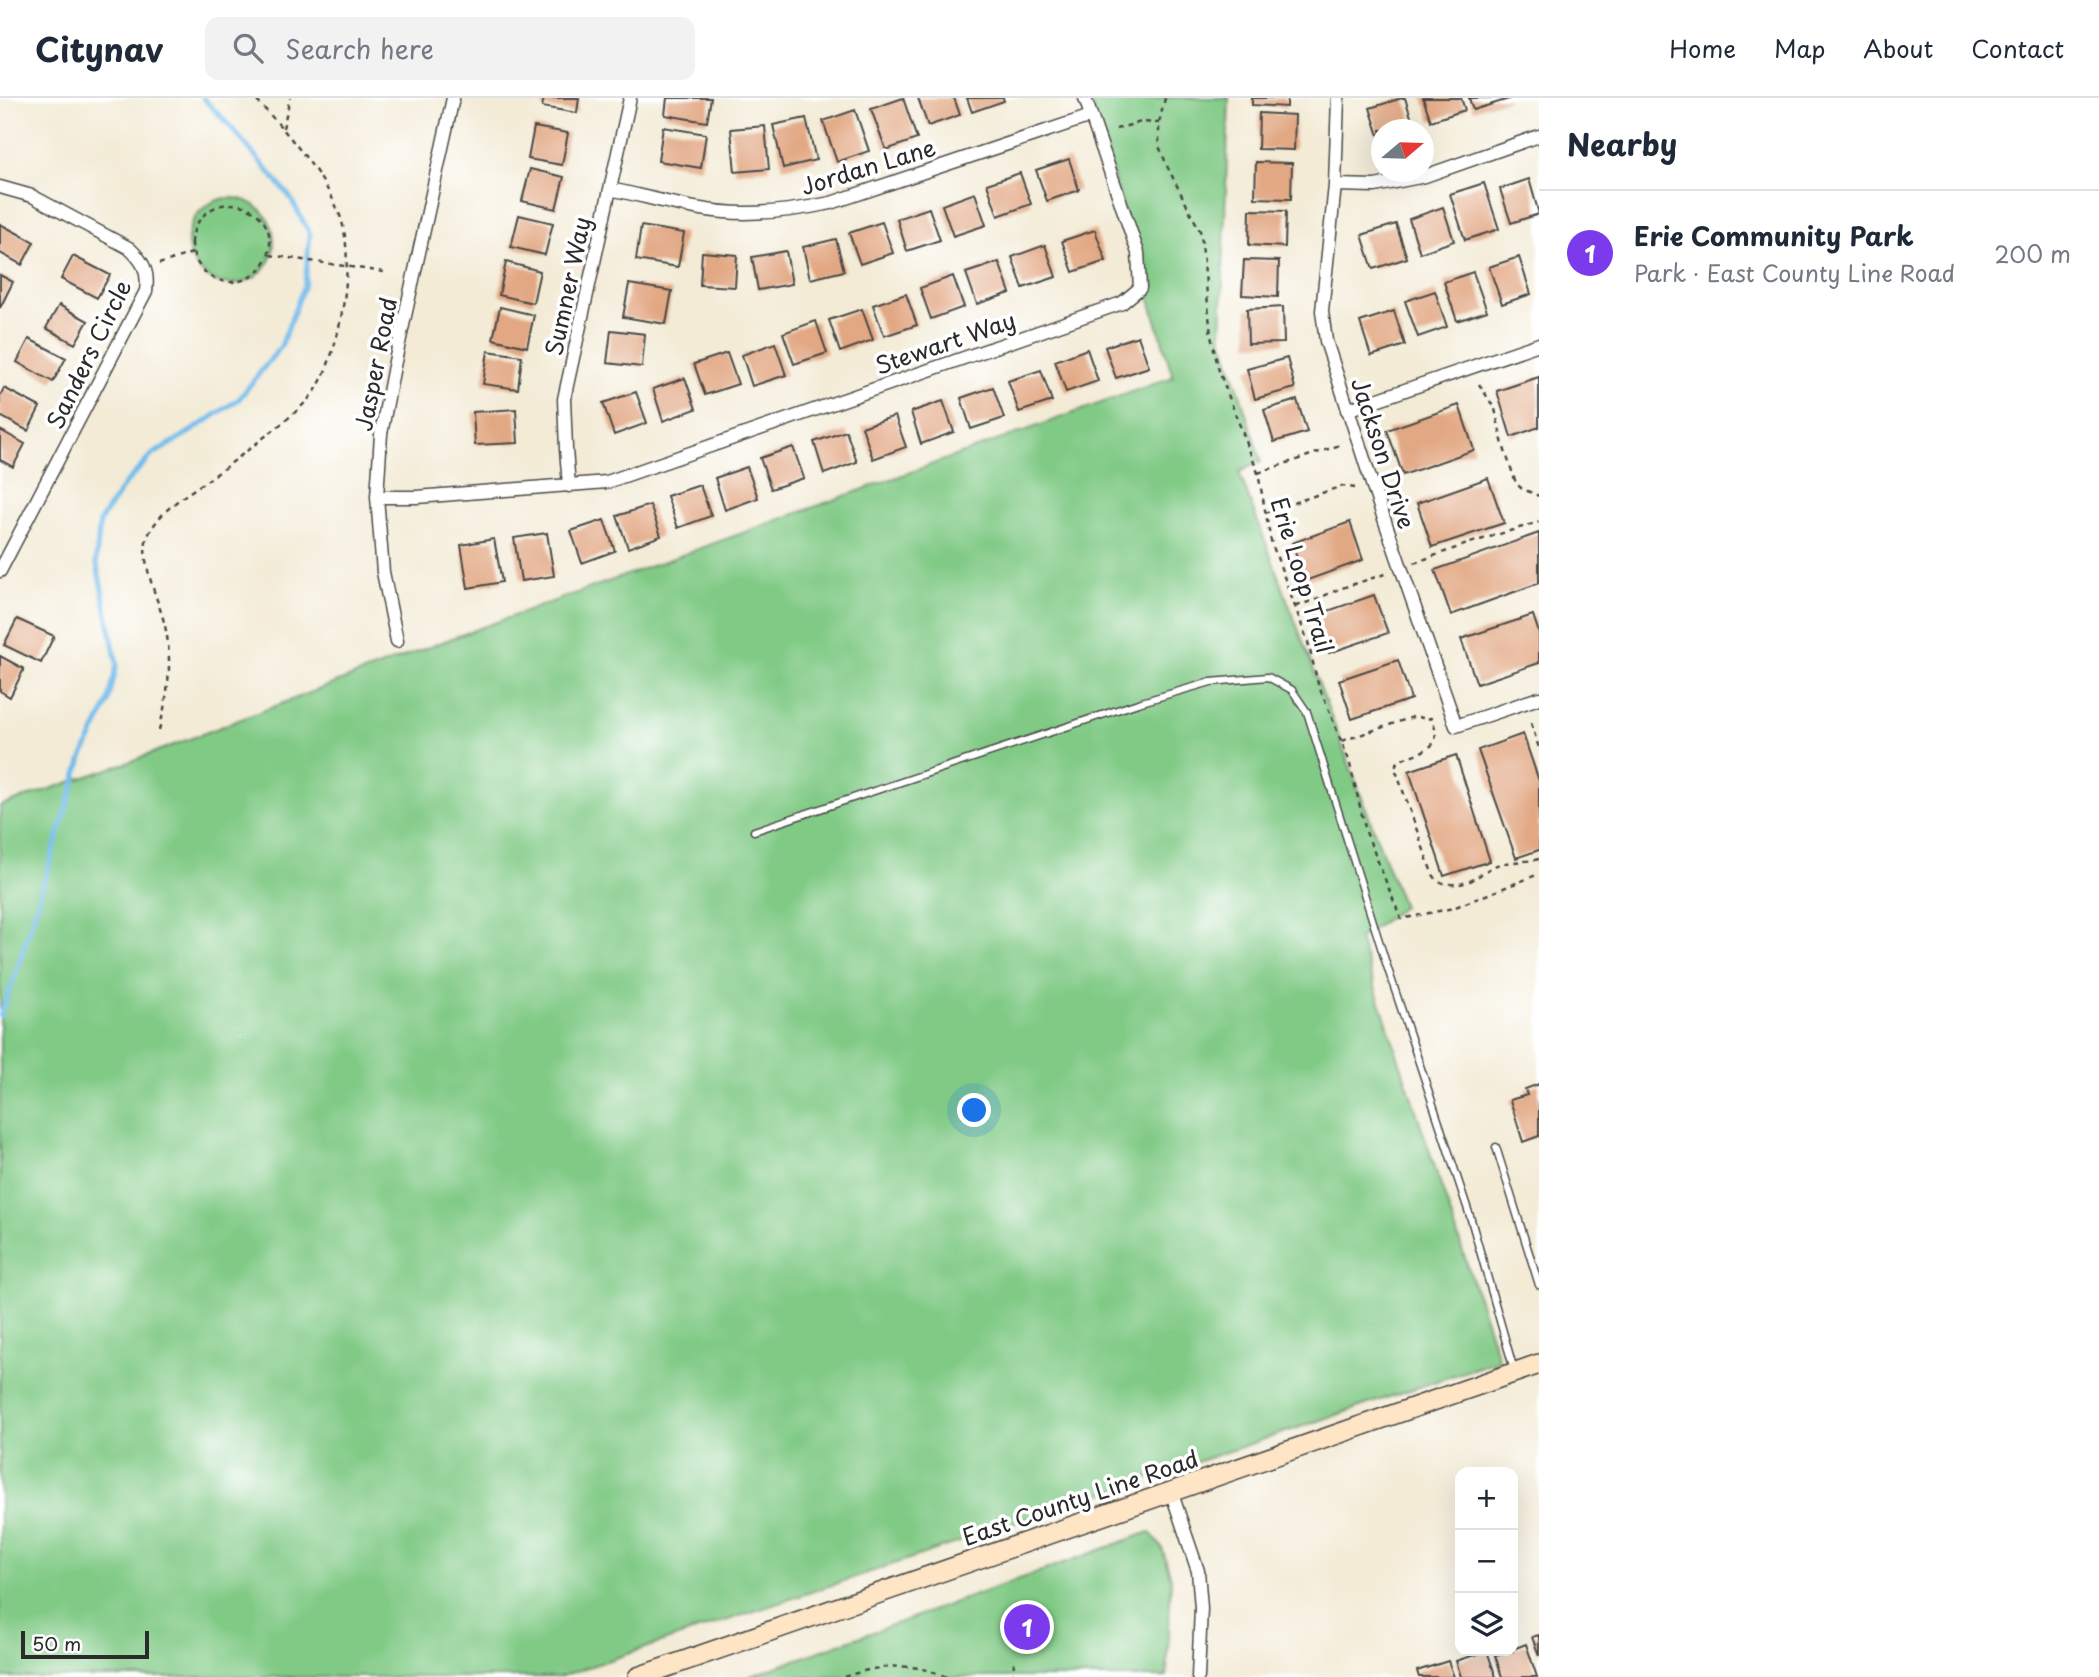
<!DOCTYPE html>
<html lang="en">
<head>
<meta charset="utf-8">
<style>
  :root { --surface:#fff; --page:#f2f2f3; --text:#1f2937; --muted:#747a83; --line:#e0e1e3; --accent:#7c3aed }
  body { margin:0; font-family:"Playpen Sans",sans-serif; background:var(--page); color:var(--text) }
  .controls { position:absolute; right:21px; bottom:21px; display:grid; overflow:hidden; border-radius:14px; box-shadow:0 7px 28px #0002 }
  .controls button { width:63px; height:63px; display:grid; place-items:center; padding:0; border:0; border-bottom:2px solid var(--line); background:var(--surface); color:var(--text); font:35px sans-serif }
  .compass { position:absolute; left:1371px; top:21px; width:63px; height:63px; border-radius:50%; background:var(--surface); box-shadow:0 7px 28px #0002; rotate:71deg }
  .scale { position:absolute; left:21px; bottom:18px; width:128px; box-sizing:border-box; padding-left:7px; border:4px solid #2b2b2b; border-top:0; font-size:19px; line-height:24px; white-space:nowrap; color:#2b2b2b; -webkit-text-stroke:5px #fff; paint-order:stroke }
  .you { position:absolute; left:975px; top:1013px; width:24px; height:24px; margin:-18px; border:5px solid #fff; border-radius:50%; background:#1a73e8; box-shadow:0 0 0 10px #1a73e833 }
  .badge { display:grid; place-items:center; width:46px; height:46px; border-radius:50%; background:var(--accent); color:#fff; font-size:23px; font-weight:700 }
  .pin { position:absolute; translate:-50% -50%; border:4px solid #fff; box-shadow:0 2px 7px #0006 }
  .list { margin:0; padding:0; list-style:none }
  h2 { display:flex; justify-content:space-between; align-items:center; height:91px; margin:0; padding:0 28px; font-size:30px }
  h2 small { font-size:23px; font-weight:400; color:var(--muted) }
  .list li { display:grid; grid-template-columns:46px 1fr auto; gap:21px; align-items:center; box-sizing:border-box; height:126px; padding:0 28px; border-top:2px solid var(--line) }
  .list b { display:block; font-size:26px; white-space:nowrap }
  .list p { margin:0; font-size:23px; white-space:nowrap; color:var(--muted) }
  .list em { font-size:23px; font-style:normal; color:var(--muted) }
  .icon { flex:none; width:38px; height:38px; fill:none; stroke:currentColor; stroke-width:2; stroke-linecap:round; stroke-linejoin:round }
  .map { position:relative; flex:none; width:1539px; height:1579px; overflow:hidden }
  header { display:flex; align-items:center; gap:42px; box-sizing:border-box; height:98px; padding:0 35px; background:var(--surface); border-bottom:2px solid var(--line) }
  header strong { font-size:33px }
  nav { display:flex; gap:38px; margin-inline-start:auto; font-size:24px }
  .search { width:490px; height:63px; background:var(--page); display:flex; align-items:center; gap:18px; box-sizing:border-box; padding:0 24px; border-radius:14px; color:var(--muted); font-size:26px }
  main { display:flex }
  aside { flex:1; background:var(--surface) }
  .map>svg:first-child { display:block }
  .green { fill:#81ca86; stroke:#567a58; stroke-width:2 }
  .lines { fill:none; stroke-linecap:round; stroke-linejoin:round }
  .stream { stroke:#72bceb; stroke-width:5 }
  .building { fill:#e2a783 }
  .lane-casing { stroke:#494845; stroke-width:9 }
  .street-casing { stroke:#494845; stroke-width:15 }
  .secondary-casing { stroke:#494845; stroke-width:22 }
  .path { stroke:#494845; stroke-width:2.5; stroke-dasharray:5 5; stroke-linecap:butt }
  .lane { stroke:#fff; stroke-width:6 }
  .street { stroke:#fff; stroke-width:12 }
  .secondary { stroke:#fde5c5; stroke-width:19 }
  .labels { text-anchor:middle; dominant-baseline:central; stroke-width:7; stroke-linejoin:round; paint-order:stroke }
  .street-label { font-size:23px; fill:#2b2b2b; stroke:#fff }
</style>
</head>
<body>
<header>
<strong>Citynav</strong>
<div class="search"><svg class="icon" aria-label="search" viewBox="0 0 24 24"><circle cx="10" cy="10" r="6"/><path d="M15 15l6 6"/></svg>Search here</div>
<nav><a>Home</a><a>Map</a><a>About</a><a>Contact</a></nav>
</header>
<main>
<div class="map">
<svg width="1539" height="1579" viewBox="0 0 1539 1579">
  <rect width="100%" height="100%" fill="#fff"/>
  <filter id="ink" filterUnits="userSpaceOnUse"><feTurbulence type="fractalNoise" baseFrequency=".0143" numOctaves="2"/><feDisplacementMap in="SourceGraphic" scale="14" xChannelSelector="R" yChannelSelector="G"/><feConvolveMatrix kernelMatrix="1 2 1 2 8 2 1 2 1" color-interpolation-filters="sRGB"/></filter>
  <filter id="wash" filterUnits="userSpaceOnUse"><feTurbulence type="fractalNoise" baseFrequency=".00686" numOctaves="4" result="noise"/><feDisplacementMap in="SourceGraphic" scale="28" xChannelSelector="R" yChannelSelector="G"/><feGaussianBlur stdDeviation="1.57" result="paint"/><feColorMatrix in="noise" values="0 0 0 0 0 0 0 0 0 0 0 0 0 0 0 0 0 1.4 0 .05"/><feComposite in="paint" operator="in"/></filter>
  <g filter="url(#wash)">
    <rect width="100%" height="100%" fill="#f3ebd6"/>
    <!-- green -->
    <path class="green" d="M1090 0H1229L1221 236 1261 363 1239 374 1403 809 1359 841 1499 1262 559 1579H0V708L132 663 458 538 1173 279Z
      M188 143a43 43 0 1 1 86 0a43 43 0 1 1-86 0Z
      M1150 1434 1162 1450 1171 1480 1167 1579H748Z"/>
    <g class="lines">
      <!-- stream -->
      <path class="stream" d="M0 918 16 875 82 660 108 605 117 566 96 462 100 423 124 387 152 357 193 332 239 301 281 248 305 185 310 136 290 99 230 28 203 0"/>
    </g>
    <g id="blocks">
      <!-- building -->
      <path class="building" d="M544 0H579L577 15 542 9Z
        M667 0H711L707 24 665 17Z
        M903 0 917 41 886 52 871 11Z
        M918 0H954L960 17 928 28Z
        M967 0H1003L1004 3 972 14Z
        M1252 0H1287V9L1252 7Z
        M1402 0H1405L1415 32H1381V44L1370 10Z
        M1423 0H1461L1465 12 1431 23Z
        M1469 0H1509V1L1473 12Z
        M855 12 869 53 837 64 823 23Z
        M1259 15 1295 17 1294 52 1258 51Z
        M806 20 816 62 783 70 773 27Z
        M765 28 769 71 735 74 731 31Z
        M534 29 568 35 562 67 528 61Z
        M663 29 706 36 701 70 658 63Z
        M1069 61 1079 92 1047 103 1036 72Z
        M1256 64 1292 65 1291 101 1255 100Z
        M530 71 564 79 556 111 522 103Z
        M1020 75 1031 106 998 118 987 86Z
        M1529 81 1539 116 1511 125 1500 91Z
        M1484 85 1499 131 1465 142 1450 96Z
        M975 95 986 127 953 138 942 107Z
        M1443 109 1454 143 1420 155 1409 121Z
        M929 110 940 142 907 153 897 121Z
        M1250 112 1286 113 1285 149 1249 147Z
        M519 117 553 125 545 157 511 149Z
        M882 124 893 155 860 166 849 135Z
        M0 126 34 144 22 167 0 155Z
        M1396 126 1407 160 1373 171 1362 137Z
        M641 128 684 135 678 169 636 162Z
        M1095 132 1106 163 1073 174 1062 143Z
        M836 141 844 173 810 181 803 149Z
        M1045 147 1056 179 1023 190 1012 159Z
        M786 153 792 186 758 192 752 159Z
        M702 154 737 157 735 189 700 187Z
        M73 158 110 177 97 200 61 181Z
        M1519 159 1531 196 1502 206 1489 169Z
        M1244 162 1279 163 1278 199 1242 197Z
        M506 164 540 173 533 205 499 197Z
        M999 164 1010 195 977 206 966 175Z
        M1473 174 1487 213 1457 223 1444 184Z
        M0 177 13 184 0 210Z
        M953 178 964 209 931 221 920 190Z
        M629 186 672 193 666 226 623 219Z
        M1435 193 1447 229 1418 239 1405 203Z
        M906 196 917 227 884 238 873 207Z
        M59 207 88 223 75 246 46 230Z
        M500 209 534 217 527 249 493 241Z
        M1283 209 1284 245 1248 246 1247 211Z
        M862 211 873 242 840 254 829 222Z
        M1394 213 1405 247 1371 258 1360 224Z
        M816 223 827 255 794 266 783 235Z
        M611 232 645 236 642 269 607 265Z
        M1138 238 1149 269 1116 280 1105 249Z
        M29 241 66 260 53 284 17 264Z
        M775 245 786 277 752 288 742 257Z
        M1087 251 1098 283 1066 294 1055 263Z
        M488 253 522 258 518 291 483 286Z
        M727 255 738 286 705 297 694 266Z
        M1287 260 1295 290 1255 301 1247 271Z
        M1041 272 1052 303 1019 314 1008 283Z
        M1539 279V329L1511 339 1497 293Z
        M685 280 696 311 663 323 653 291Z
        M993 289 1004 320 971 331 961 300Z
        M4 290 40 309 28 333 0 318V298Z
        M636 294 647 325 614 337 603 305Z
        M1297 302 1307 334 1274 344 1264 312Z
        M943 303 954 334 921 346 911 314Z
        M1459 307 1474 352 1403 377 1387 332Z
        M516 311 518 345 475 347 473 314Z
        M895 318 906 349 873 361 862 329Z
        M0 332 25 346 13 369 0 362Z
        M846 333 857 364 824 376 814 344Z
        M793 349 804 380 771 391 760 360Z
        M747 369 758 400 725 412 715 380Z
        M1488 380 1504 425 1432 449 1417 405Z
        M700 387 711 418 678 430 667 398Z
        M650 407 661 438 628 450 617 418Z
        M604 422 615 453 582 465 571 433Z
        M1350 424 1363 462 1305 483 1292 445Z
        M547 435 554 478 521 483 514 440Z
        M1539 435V485L1451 517 1435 472Z
        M494 441 502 484 468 490 461 447Z
        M1374 497 1388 535 1329 555 1316 517Z
        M1533 517 1539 535V565L1477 586 1461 541Z
        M17 521 54 538 41 565 4 547Z
        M0 558 24 571 10 599 0 593Z
        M1398 562 1411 601 1352 621 1339 582Z
        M1523 636 1539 683V752L1516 760 1478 652Z
        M1456 657 1490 763 1444 778 1409 673Z
        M1539 986V1038L1523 1044 1510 1002 1527 997 1525 991Z
        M1539 1537V1558L1532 1539Z
        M1526 1546 1537 1579H1502L1495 1557 1513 1553V1551Z
        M1487 1553 1496 1579H1461L1456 1563Z
        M1448 1563 1454 1579H1419L1417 1573Z"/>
    </g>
  </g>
  <g filter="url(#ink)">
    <use href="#blocks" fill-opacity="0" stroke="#494845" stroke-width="2"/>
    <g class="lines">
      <defs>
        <path id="lane" d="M754 733 1138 605 1211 584 1268 579 1292 592 1307 614 1385 862 1470 1118 1514 1272
          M1496 1049 1539 1187"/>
        <path id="street" d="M1338 0 1335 87 1322 213 1326 243 1373 389 1456 628 1539 600
          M1335 87 1375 88 1425 78 1539 38
          M0 89 32 98 129 150C143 163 149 173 146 193L0 473
          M610 91C654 100 700 115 745 115 774 115 802 111 831 105L1091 18
          M1347 312 1539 246
          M569 388 566 351 564 301 630 0
          M377 399H417L607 384 1122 205 1140 190 1138 155 1085 0
          M397 543 383 474 377 399 381 336 394 268 453 0
          M1171 1393 1198 1473 1201 1510 1198 1579"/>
        <path id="secondary" d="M638 1579 1539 1266"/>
      </defs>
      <!-- lane casing -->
      <use href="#lane" class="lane-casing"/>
      <!-- street casing -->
      <use href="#street" class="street-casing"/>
      <!-- secondary casing -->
      <use href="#secondary" class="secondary-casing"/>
      <!-- path -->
      <path class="path" d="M1165 0 1159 25V48L1168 70 1201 135 1211 238 1219 273 1258 375 1271 443 1308 544 1318 586 1349 662 1366 734 1401 821 1453 810 1539 776
        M283 30 290 0
        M1116 31 1141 24 1159 25
        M192 145a39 39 0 1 1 78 0a39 39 0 1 1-78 0Z
        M270 157 384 174
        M159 166 192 155
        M1479 286 1495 311 1503 347 1516 385 1521 390 1539 398
        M1258 375 1340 347
        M1265 415 1342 388 1355 390
        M1414 465 1470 445 1539 424
        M1296 508 1315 502 1339 491 1388 475
        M1531 625 1539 650
        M159 632C168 598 173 563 165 528 160 505 139 463 147 440 159 411 188 396 212 379 231 366 249 351 267 337 283 325 307 306 317 290 341 249 357 159 339 115 325 78 282 28 254 0
        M1342 643 1413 619C1420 618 1424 622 1431 620L1436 633 1435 643C1426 657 1408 655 1396 666V673L1432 775C1436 782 1440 785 1449 786 1474 789 1480 772 1500 766 1513 763 1526 764 1539 761
        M844 1579C878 1567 912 1563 946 1579
        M1013 1579 1014 1564"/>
      <!-- lane -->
      <use href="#lane" class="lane"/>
      <!-- street -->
      <use href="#street" class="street"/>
      <!-- secondary -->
      <use href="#secondary" class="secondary"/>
    </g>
  </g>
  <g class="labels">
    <!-- street labels -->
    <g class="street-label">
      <text transform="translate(868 68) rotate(-17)">Jordan Lane</text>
      <text transform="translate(567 188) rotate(-78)">Sumner Way</text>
      <text transform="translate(945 244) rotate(-19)">Stewart Way</text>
      <text transform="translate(88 256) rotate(-64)">Sanders Circle</text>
      <text transform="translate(375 266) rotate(-79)">Jasper Road</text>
      <text transform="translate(1384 355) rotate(72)">Jackson Drive</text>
      <text transform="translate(1303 477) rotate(73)">Erie Loop Trail</text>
      <text transform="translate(1080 1399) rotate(-19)">East County Line Road</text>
    </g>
  </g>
</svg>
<div class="controls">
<button>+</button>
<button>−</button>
<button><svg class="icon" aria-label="layers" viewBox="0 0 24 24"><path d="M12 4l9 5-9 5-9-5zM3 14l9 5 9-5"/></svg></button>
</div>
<svg class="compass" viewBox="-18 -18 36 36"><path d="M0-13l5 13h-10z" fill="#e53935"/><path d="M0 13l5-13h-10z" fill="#747a83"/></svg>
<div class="scale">50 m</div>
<div class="you"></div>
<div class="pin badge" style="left:1027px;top:1529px">1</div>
</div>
<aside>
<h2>Nearby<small></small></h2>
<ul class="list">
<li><span class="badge">1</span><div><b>Erie Community Park</b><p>Park · East County Line Road</p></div><em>200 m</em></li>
</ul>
</aside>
</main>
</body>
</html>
